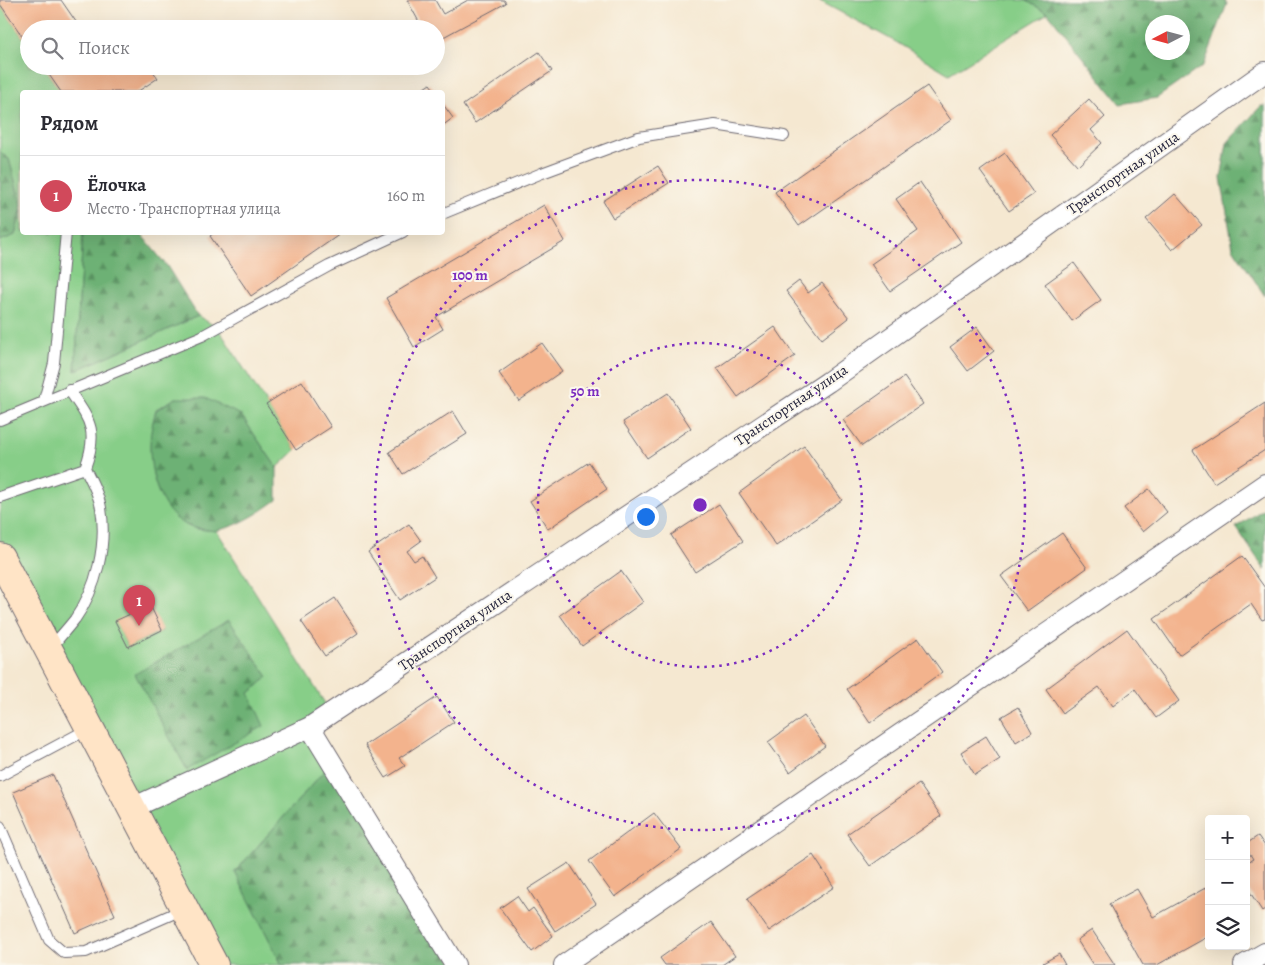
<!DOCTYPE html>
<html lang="ru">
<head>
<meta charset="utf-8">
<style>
  :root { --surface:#fff; --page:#f2f2f3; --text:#2b2b33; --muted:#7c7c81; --line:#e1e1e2; --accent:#d1495b }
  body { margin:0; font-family:Alegreya,serif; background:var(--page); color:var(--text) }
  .controls { position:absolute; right:15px; bottom:15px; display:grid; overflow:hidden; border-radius:5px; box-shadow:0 5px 20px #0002 }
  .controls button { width:45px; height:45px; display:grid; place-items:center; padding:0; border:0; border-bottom:1px solid var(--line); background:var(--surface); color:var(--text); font:25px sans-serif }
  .compass { position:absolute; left:1145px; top:15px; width:45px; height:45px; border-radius:50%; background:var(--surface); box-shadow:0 5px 20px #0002; rotate:264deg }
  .you { position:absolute; left:645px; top:516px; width:18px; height:18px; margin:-12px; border:4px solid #fff; border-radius:50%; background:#1a73e8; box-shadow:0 0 0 8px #1a73e833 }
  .badge { display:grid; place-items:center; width:32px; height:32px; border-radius:50%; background:var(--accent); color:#fff; font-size:16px; font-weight:700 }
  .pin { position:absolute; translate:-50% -41px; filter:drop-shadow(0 1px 2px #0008) }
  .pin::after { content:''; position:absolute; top:26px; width:18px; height:15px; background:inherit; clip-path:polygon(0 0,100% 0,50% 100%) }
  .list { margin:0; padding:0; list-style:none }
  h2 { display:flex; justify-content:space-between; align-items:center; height:65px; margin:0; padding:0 20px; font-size:21px }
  h2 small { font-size:16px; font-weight:400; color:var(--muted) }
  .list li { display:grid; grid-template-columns:32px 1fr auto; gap:15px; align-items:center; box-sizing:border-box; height:80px; padding:0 20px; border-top:1px solid var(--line) }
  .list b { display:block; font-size:19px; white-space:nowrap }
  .list p { margin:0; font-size:16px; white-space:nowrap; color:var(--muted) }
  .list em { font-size:16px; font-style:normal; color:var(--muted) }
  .icon { flex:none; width:28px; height:28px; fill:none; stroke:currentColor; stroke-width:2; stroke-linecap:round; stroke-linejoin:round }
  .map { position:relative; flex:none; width:1265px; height:965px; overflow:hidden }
  .search { position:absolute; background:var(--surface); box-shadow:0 5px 20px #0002; left:20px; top:20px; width:425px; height:55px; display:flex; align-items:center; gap:12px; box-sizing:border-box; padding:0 18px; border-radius:28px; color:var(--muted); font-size:19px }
  .panel { position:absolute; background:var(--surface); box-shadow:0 5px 20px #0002; left:20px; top:90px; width:425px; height:145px; border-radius:5px }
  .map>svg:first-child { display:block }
  .grass { fill:#87ce88; stroke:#547862; fill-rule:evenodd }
  .forest { fill:url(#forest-firs); stroke:#486a58; fill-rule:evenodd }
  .building { fill:#f3b38d }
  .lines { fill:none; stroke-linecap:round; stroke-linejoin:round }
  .service-casing { stroke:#6c6770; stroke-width:12 }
  .minor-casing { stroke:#6c6770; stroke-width:22 }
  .secondary-casing { stroke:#6c6770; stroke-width:30 }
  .service { stroke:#fff; stroke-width:10 }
  .minor { stroke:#fff; stroke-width:20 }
  .secondary { stroke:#ffe4c6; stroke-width:28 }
  .ring { fill:none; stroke:#7b2cbf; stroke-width:2.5; stroke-dasharray:2.5 5 }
  .labels { text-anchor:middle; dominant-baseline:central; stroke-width:4; stroke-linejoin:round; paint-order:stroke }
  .street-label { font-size:15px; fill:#22223b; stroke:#fbf7ec }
  .centre { fill:#7b2cbf; stroke:#fbf7ec; stroke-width:2.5 }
  .ring-label { font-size:15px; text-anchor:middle; font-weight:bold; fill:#7b2cbf; stroke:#fbf7ec; stroke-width:4; stroke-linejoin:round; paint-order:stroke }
</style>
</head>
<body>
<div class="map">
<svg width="1265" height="965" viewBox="0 0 1265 965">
  <defs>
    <pattern id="forest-firs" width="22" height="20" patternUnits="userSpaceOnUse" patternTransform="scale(1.25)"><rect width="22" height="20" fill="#6db174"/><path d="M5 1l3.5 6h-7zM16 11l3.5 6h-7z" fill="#599060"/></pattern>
  </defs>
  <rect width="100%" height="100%" fill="#fbf7ec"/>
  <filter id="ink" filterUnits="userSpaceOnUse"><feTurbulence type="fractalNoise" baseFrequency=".02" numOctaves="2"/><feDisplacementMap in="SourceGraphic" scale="10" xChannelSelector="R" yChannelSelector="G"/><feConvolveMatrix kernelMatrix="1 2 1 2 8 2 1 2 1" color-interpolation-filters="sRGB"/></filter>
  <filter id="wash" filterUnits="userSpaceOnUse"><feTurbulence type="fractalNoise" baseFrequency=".0096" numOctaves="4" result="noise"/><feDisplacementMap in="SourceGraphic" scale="20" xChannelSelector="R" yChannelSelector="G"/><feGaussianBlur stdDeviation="1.12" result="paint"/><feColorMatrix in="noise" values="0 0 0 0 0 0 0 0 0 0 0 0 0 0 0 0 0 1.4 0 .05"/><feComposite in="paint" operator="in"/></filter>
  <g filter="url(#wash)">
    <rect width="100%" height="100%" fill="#f5e8d1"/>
    <!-- grass -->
    <path class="grass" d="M818 0H1025L1048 13 949 74 896 42Z
      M0 4 29 46V66H43L61 92H22V207L9 159 0 152Z
      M22 209V232L83 233 75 371 198 316 218 328 296 450 277 468 241 415 176 398 156 409C147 445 147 493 178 518 181 521 186 526 190 527 198 530 209 530 217 531L331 713 310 727 332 762 235 872 282 965H214L0 557V241L15 235ZM150 605 162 631 128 647 116 622ZM229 620 268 677 249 693Z"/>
    <!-- forest -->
    <path class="forest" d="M1025 0H1225L1227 4 1204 65 1157 98 1120 104 1048 13ZM1152 22H1182V52H1152Z
      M1261 106H1265V296L1233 248 1221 178 1227 143Z
      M0 152 9 159 22 207 15 235 0 241Z
      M83 232 140 233 167 266 198 316 75 371Z
      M176 398H205L241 415 277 468V500C259 513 241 525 219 530 213 532 206 529 200 529 159 524 146 467 151 432 152 425 154 417 156 410Z
      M1265 508V570L1236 527Z
      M229 620 268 677 249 693 264 726 187 770 135 674Z
      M332 762 455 965H282L235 872Z"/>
    <g id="blocks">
      <!-- building -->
      <path class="building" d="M0 0H61L81 29H29V46L0 4Z
        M407 0H435L443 14 468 0H504L506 3 436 41V29H423Z
        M539 52 552 71 475 123 463 105Z
        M43 66H149L158 78 137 92H61Z
        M430 84 436 92H418Z
        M927 86 951 120 799 226 775 192Z
        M1089 99 1105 117 1091 130 1102 143 1078 166 1050 135Z
        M442 103 453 118 442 126Z
        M1005 153 1034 194 1009 211 980 171Z
        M658 166 669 183 613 218 603 201Z
        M920 182 961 242 890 291 871 264 918 231 896 199Z
        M1175 194 1202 225 1172 250 1146 219Z
        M544 205 565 241 436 317 443 329 414 347 386 298Z
        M215 232H343L251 296 210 236Z
        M1074 263 1101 300 1072 321 1045 284Z
        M799 281 808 293 822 283 849 318 822 339 786 291Z
        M775 327 795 356 738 397 717 368Z
        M977 327 994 351 968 371 950 347Z
        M542 343 562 371 519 401 499 373Z
        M904 377 923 404 862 446 843 420Z
        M302 381 331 427 296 450 266 404Z
        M668 393 691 428 647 458 623 422Z
        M1265 403V450L1214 483 1193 450Z
        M453 411 467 434 403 474 389 452Z
        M804 446 842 500 776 546 739 493Z
        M589 462 607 489 548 529 530 501Z
        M1149 489 1167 512 1143 532 1124 508Z
        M719 504 743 541 695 572 671 535Z
        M409 524 421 541 407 551 414 561 422 556 435 577 400 600 368 552Z
        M1062 533 1087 568 1027 611 1001 576Z
        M1242 556 1265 588V619L1262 620 1251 604 1179 655 1154 619Z
        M621 571 643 602 582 646 560 615Z
        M335 598 358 633 325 656 301 621Z
        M150 605 162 630 128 647 115 621Z
        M1127 629 1179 701 1156 718 1135 689 1113 706 1099 687 1063 713 1046 689Z
        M918 638 942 672 870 723 847 689Z
        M437 697 454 722 399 758 405 766 386 778 365 745Z
        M1018 707 1032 732 1016 742 1001 717Z
        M804 716 825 746 790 772 768 742Z
        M986 736 1000 759 975 775 961 752Z
        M53 775 115 915 75 933 13 792Z
        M919 784 941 816 870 866 847 834Z
        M654 813 681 849 615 897 589 861Z
        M1258 836 1265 846V909L1262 911 1246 886V863L1253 859 1246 848V844Z
        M813 855 834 887 769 931 747 899Z
        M569 863 596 904 555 931 528 889Z
        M1209 886V936L1157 965H1143L1109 904 1137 889 1153 917Z
        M517 896 528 912 533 908 553 936 532 952 500 908Z
        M711 922 735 956 722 965H665L660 958Z
        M1092 930 1115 965H1093L1077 940Z
        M1059 954 1065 965H1044L1043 963Z"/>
    </g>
  </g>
  <g filter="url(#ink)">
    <use href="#blocks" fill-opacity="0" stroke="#6c6770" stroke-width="1"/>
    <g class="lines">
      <defs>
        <path id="service" d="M442 214 542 173 639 137 715 125 784 136
          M69 390C90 421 99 430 85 468
          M44 400 54 363 66 232
          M0 420 202 336 329 266 403 232
          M0 497 85 468C91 480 99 494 101 508 107 545 97 588 75 619 67 629 58 639 50 649
          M0 776 90 728
          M0 826 49 940 64 953 86 952 184 909"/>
        <path id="minor" d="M310 727 455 965
          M132 808 310 727 828 382 1265 72
          M564 965 1265 484
          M1244 965 1265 953"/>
        <path id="secondary" d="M0 557 214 965"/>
      </defs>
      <!-- service casing -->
      <use href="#service" class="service-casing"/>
      <!-- minor casing -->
      <use href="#minor" class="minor-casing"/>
      <!-- secondary casing -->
      <use href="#secondary" class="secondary-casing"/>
      <!-- service -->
      <use href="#service" class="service"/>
      <!-- minor -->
      <use href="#minor" class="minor"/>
      <!-- secondary -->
      <use href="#secondary" class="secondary"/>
    </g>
  </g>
  <!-- distance rings -->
  <g class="ring">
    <circle cx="700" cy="505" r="162"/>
    <circle cx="700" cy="505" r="325"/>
  </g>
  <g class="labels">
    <!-- street labels -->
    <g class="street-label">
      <text transform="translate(1123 173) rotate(-35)">Транспортная улица</text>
      <text transform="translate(791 405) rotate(-34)">Транспортная улица</text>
      <text transform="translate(455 630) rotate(-34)">Транспортная улица</text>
    </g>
  </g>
  <circle cx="700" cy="505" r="8" class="centre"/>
  <g class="ring-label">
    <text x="470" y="280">100 m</text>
    <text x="585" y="396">50 m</text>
  </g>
</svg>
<div class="controls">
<button>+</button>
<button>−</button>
<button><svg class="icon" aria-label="layers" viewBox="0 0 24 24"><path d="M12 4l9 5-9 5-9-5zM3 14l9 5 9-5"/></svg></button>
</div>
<svg class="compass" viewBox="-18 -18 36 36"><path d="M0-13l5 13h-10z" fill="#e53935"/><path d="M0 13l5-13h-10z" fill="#7c7c81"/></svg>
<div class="you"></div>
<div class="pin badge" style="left:139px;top:626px">1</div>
<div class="search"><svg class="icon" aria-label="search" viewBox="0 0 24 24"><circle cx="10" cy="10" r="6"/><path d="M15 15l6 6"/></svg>Поиск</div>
<section class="panel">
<h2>Рядом<small></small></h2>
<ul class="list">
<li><span class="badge">1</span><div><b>Ёлочка</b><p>Место · Транспортная улица</p></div><em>160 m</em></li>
</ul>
</section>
</div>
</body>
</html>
